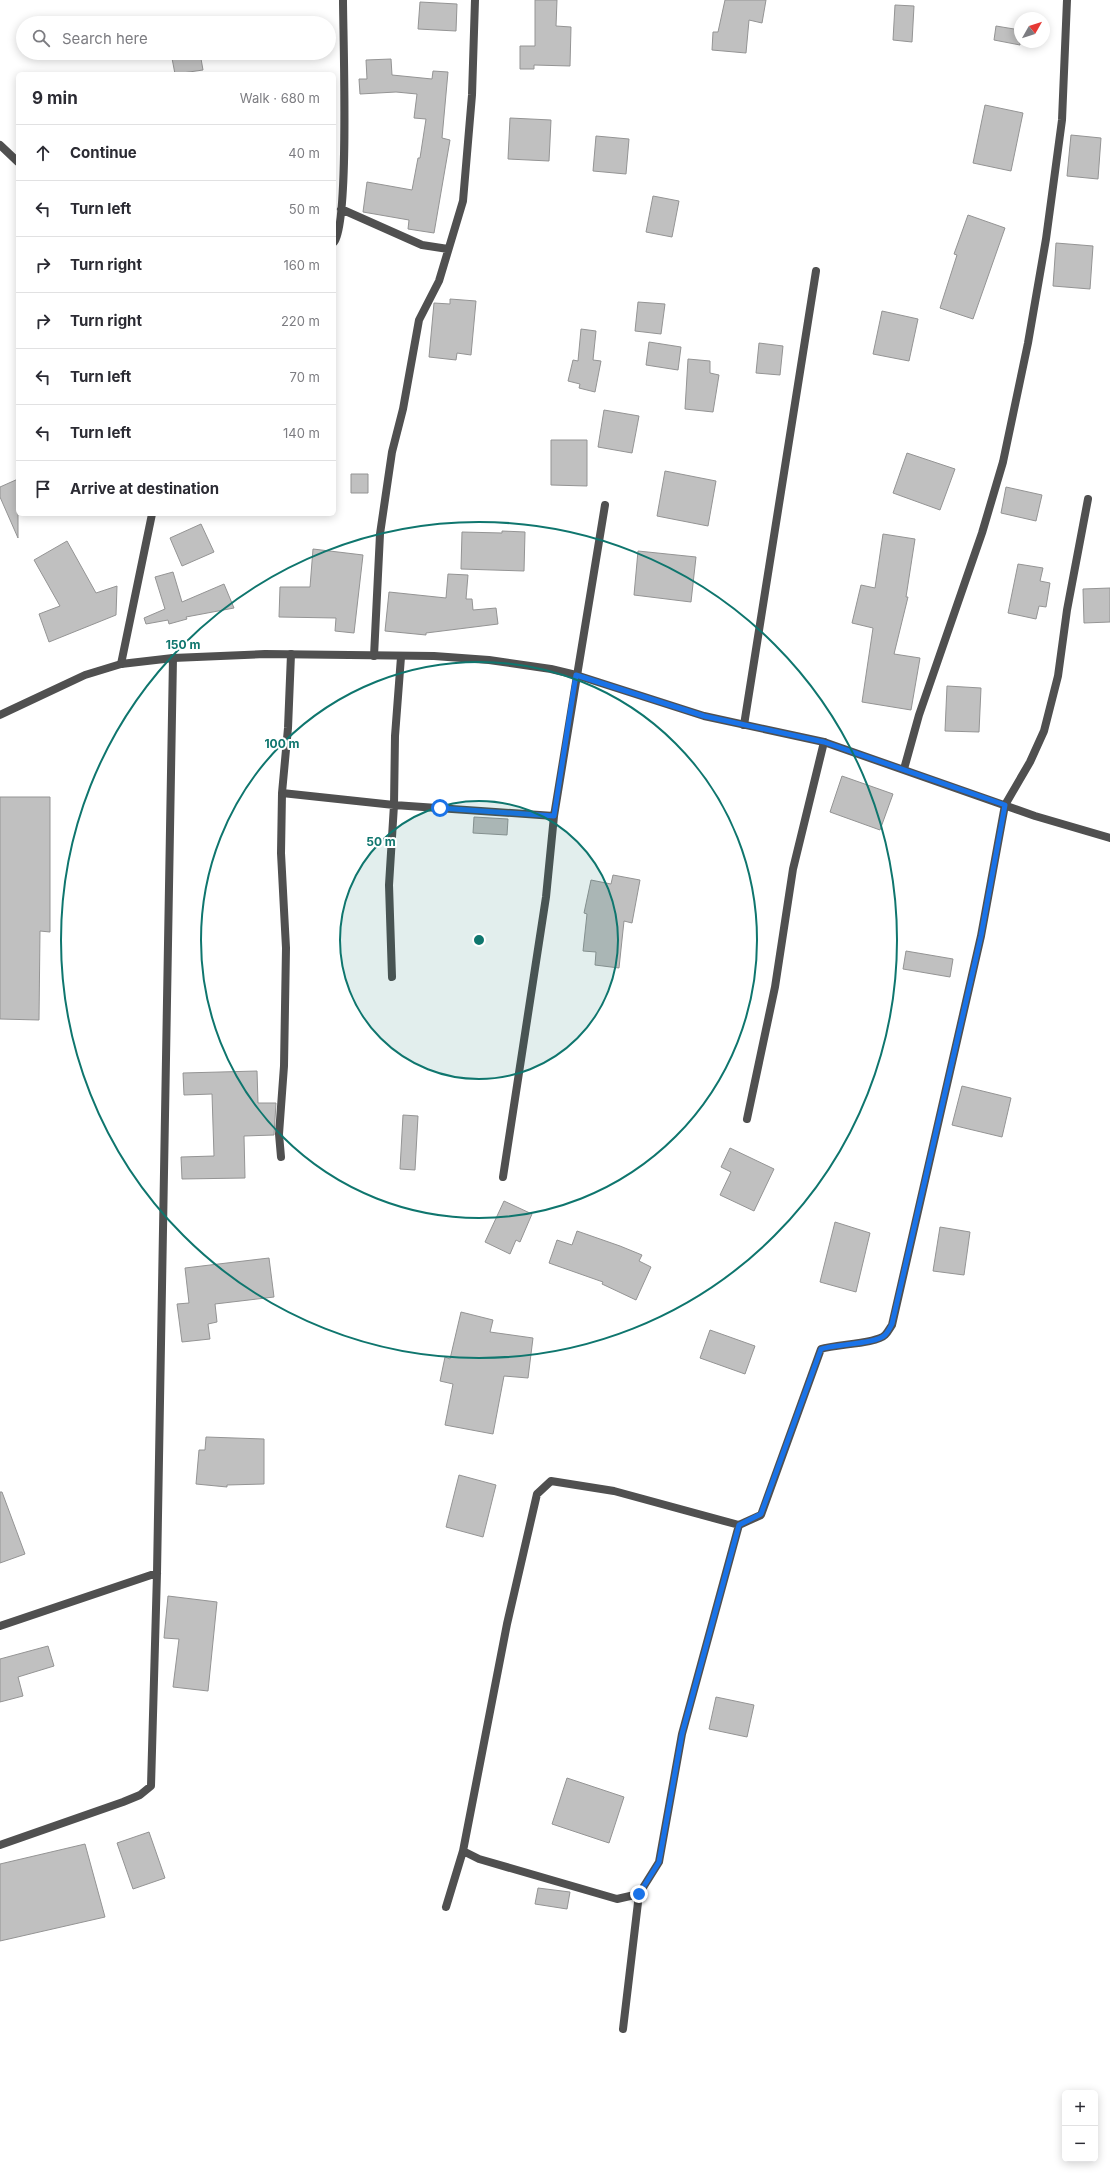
<!DOCTYPE html>
<html lang="en">
<head>
<meta charset="utf-8">
<style>
  :root { --surface:#fff; --page:#f2f2f3; --text:#2b2b33; --muted:#7c7c81; --line:#e1e1e2 }
  body { margin:0; font-family:Inter,sans-serif; background:var(--page); color:var(--text) }
  .controls { position:absolute; right:12px; bottom:12px; display:grid; overflow:hidden; border-radius:6px; box-shadow:0 2px 10px #0003 }
  .controls button { width:36px; height:36px; display:grid; place-items:center; padding:0; border:0; border-bottom:1px solid var(--line); background:var(--surface); color:var(--text); font:20px sans-serif }
  .compass { position:absolute; left:1014px; top:12px; width:36px; height:36px; border-radius:50%; background:var(--surface); box-shadow:0 2px 10px #0003; rotate:51deg }
  .stop { position:absolute; width:12px; height:12px; margin:-9px; border:3px solid #1a73e8; border-radius:50%; background:#fff }
  .stop.end { background:#1a73e8; border-color:#fff; box-shadow:0 1px 4px #0008 }
  .list { margin:0; padding:0; list-style:none }
  h2 { display:flex; justify-content:space-between; align-items:center; height:52px; margin:0; padding:0 16px; font-size:17px }
  h2 small { font-size:13px; font-weight:400; color:var(--muted) }
  .list li { display:grid; grid-template-columns:26px 1fr auto; gap:12px; align-items:center; box-sizing:border-box; height:56px; padding:0 16px; border-top:1px solid var(--line) }
  .list b { display:block; font-size:15px; white-space:nowrap }
  .list em { font-size:13px; font-style:normal; color:var(--muted) }
  .icon { flex:none; width:22px; height:22px; fill:none; stroke:currentColor; stroke-width:2; stroke-linecap:round; stroke-linejoin:round }
  .map { position:relative; flex:none; width:1110px; height:2174px; overflow:hidden }
  .search { position:absolute; background:var(--surface); box-shadow:0 2px 10px #0003; left:16px; top:16px; width:320px; height:44px; display:flex; align-items:center; gap:10px; box-sizing:border-box; padding:0 14px; border-radius:22px; color:var(--muted); font-size:15px }
  .panel { position:absolute; background:var(--surface); box-shadow:0 2px 10px #0003; left:16px; top:72px; width:320px; height:444px; border-radius:6px }
  .map>svg:first-child { display:block }
  .building { fill:#c0c0c0; stroke:#949494 }
  .lines { fill:none; stroke-linecap:round; stroke-linejoin:round }
  .minor { stroke:#505050; stroke-width:8 }
  .tertiary { stroke:#505050; stroke-width:8 }
  .route { stroke:#1a73e8; stroke-width:5 }
  .ring { fill:none; stroke:#0f766e; stroke-width:2 }
  .centre { fill:#0f766e; stroke:#fff; stroke-width:2 }
  .ring-label { font-size:12px; text-anchor:middle; font-weight:bold; fill:#0f766e; stroke:#fff; stroke-width:4; stroke-linejoin:round; paint-order:stroke }
</style>
</head>
<body>
<div class="map">
<svg width="1110" height="2174" viewBox="0 0 1110 2174">
  <rect width="100%" height="100%" fill="#fff"/>
  <!-- building -->
  <path class="building" d="M535 0H557L556 26 571 27 570 66 534 65V69H520V46H535Z
    M725 0H766L762 23 749 20 746 53 712 50 713 32H718Z
    M420 2 457 4 456 31 418 29Z
    M895 5 914 6 912 42 893 40Z
    M996 26 1020 30V45L994 40Z
    M171 53H200L203 70 175 74Z
    M391 59 392 75 432 79 433 71 448 72 442 138 450 140 434 233 408 229 409 220 363 212 367 182 412 190 418 158H420L426 119 414 118 417 94 396 92 360 94 359 79H367L366 60Z
    M985 105 1023 113 1011 171 973 163Z
    M510 118 551 120 549 161 508 159Z
    M1071 135 1101 138 1098 179 1067 176Z
    M596 136 629 139 626 174 593 171Z
    M653 196 679 201 672 237 646 232Z
    M968 215 1005 228 973 319 940 308 957 255 954 254Z
    M1056 243 1093 246 1090 289 1053 286Z
    M450 299 476 301 471 355 457 353 456 360 429 357 434 303 450 304Z
    M638 302 665 304 661 334 635 331Z
    M882 311 918 319 909 361 873 354Z
    M581 329 596 331 593 360 601 361 595 392 579 388 580 384 568 381 573 360 578 361Z
    M649 342 681 347 678 370 646 365Z
    M759 343 783 346 780 375 756 373Z
    M688 359 710 361V373L719 375 713 412 685 409Z
    M604 410 639 416 632 453 598 447Z
    M551 440H587V486L551 485Z
    M907 453 955 469 940 510 893 493Z
    M665 471 716 481 708 526 657 516Z
    M351 474H368V493H351Z
    M18 479V538L0 497V487Z
    M1006 487 1042 495 1036 521 1001 513Z
    M201 524 214 552 182 566 170 538Z
    M502 531 525 532 524 571 461 569 462 532 502 533Z
    M883 534 915 539 906 597H908L894 654 920 658 911 710 862 702 873 628 852 623 861 585 875 588Z
    M67 541 96 593 117 586 116 615 49 642 39 614 60 606 34 560Z
    M313 549 363 555 354 633 335 631 336 618 279 617 280 587H310Z
    M638 551 696 557 691 602 634 595Z
    M1018 564 1043 568 1040 581 1050 583 1046 607 1039 606 1036 619 1008 613Z
    M173 572 182 602 224 584 234 608 186 617 187 619 169 624 168 620 146 624 144 618 165 609 155 577Z
    M448 574 468 575 466 599H472L473 610 496 608 498 624 426 633V635L385 631 389 592 446 598Z
    M1110 588V622L1084 623 1083 589Z
    M947 686 981 688 979 732 945 731Z
    M842 776 893 794 880 830 830 812Z
    M0 797H50V932L40 931 39 1020 0 1019Z
    M474 817 508 819 507 835 473 833Z
    M613 875 640 880 632 923 624 921 619 968 595 965 596 952 583 951 587 914 584 913 591 880 611 884Z
    M906 951 953 959 950 977 903 969Z
    M257 1071 258 1103H276L274 1135 244 1136 245 1178 182 1179 181 1157 214 1156 212 1094 184 1095 183 1073Z
    M962 1086 1011 1098 1002 1137 952 1125Z
    M403 1115 418 1116 415 1170 400 1169Z
    M730 1148 774 1169 754 1211 720 1195 731 1172 721 1167Z
    M504 1201 532 1214 520 1242 516 1240 510 1254 485 1242Z
    M835 1222 870 1233 856 1292 820 1282Z
    M940 1227 970 1232 964 1275 933 1271Z
    M577 1231 620 1246 642 1255 639 1261 651 1267 636 1300 602 1284 603 1282 549 1263 557 1240 572 1245Z
    M269 1258 274 1297 215 1304 217 1322 208 1324 210 1339 182 1342 177 1304 189 1303 185 1268Z
    M461 1312 493 1320 490 1332 533 1338 528 1378 504 1376 493 1434 445 1425 453 1384 440 1381 445 1357 450 1359Z
    M710 1330 755 1346 745 1374 700 1358Z
    M206 1437 264 1439V1484L227 1485V1487L196 1484 199 1450H205Z
    M459 1475 496 1485 483 1537 446 1527Z
    M0 1492H2L25 1554 0 1563Z
    M168 1596 217 1602 208 1691 173 1687 179 1639 164 1638Z
    M48 1646 54 1666 18 1677 23 1696 0 1702V1659Z
    M716 1697 754 1705 747 1737 709 1729Z
    M567 1778 624 1797 609 1843 552 1824Z
    M149 1832 165 1878 133 1889 117 1843Z
    M85 1844 105 1917 0 1941V1864Z
    M538 1888 570 1892 567 1909 535 1904Z"/>
  <g class="lines">
    <!-- minor -->
    <path class="minor" d="M0 145 18 162
      M341 209 422 245 448 249
      M334 242C350 224 343 35 343 0
      M374 656 380 534 392 452 403 409 419 320 439 281 463 201 472 95 475 0
      M121 664 152 514
      M744 725 816 271
      M904 769 919 715 982 533 1003 462 1028 343 1046 239 1062 120 1067 0
      M282 793 394 805 554 816
      M392 977 389 885 394 805 395 736 401 657
      M747 1119 775 987 793 869 824 742
      M281 1157 279 1134 284 1066 286 948 281 853 282 793 288 728 291 654
      M503 1177 546 897 554 816 605 505
      M739 1525 682 1734 659 1862 639 1894 617 1899 479 1859 463 1851 507 1624 537 1494 551 1481 614 1491 739 1525 761 1515 821 1349C836 1344 876 1344 885 1335 888 1332 890 1328 892 1325L981 936 1005 805 1030 762 1044 731 1058 676 1067 610 1088 499
      M0 1626 157 1573
      M0 1845 123 1802 140 1795 151 1786 157 1573 173 658
      M446 1907 463 1851
      M623 2029 639 1894"/>
    <!-- tertiary -->
    <path class="tertiary" d="M0 715 85 675 121 664 173 658 265 654 434 656 489 660 551 669 576 675 704 716 824 742 1035 816 1110 838"/>
  </g>
  <g class="lines">
    <!-- route -->
    <path class="route" d="M440 808 554 816 576 675 704 716 824 742 1005 805 981 936 892 1324C890 1328 888 1332 885 1335 876 1344 836 1344 821 1349L761 1514 739 1525 682 1734 659 1862 639 1894"/>
  </g>
  <!-- distance rings -->
  <circle cx="479" cy="940" r="139" fill="#0f766e" fill-opacity=".12"/>
  <g class="ring">
    <circle cx="479" cy="940" r="139"/>
    <circle cx="479" cy="940" r="278"/>
    <circle cx="479" cy="940" r="418"/>
  </g>
  <circle cx="479" cy="940" r="6" class="centre"/>
  <g class="ring-label">
    <text x="183" y="649">150 m</text>
    <text x="282" y="748">100 m</text>
    <text x="381" y="846">50 m</text>
  </g>
</svg>
<div class="controls">
<button>+</button>
<button>−</button>
</div>
<svg class="compass" viewBox="-18 -18 36 36"><path d="M0-13l5 13h-10z" fill="#e53935"/><path d="M0 13l5-13h-10z" fill="#7c7c81"/></svg>
<div class="stop" style="left:440px;top:808px"></div>
<div class="stop end" style="left:639px;top:1894px"></div>
<div class="search"><svg class="icon" aria-label="search" viewBox="0 0 24 24"><circle cx="10" cy="10" r="6"/><path d="M15 15l6 6"/></svg>Search here</div>
<section class="panel">
<h2>9 min<small>Walk · 680 m</small></h2>
<ul class="list">
<li><svg class="icon" aria-label="ahead" viewBox="0 0 24 24"><path d="M12 20V5M6 11l6-6 6 6"/></svg><div><b>Continue</b></div><em>40 m</em></li>
<li><svg class="icon" aria-label="left" viewBox="0 0 24 24"><path d="M17 20v-9H6M10 6l-5 5 5 5"/></svg><div><b>Turn left</b></div><em>50 m</em></li>
<li><svg class="icon" aria-label="right" viewBox="0 0 24 24"><path d="M7 20v-9h11M14 6l5 5-5 5"/></svg><div><b>Turn right</b></div><em>160 m</em></li>
<li><svg class="icon" aria-label="right" viewBox="0 0 24 24"><path d="M7 20v-9h11M14 6l5 5-5 5"/></svg><div><b>Turn right</b></div><em>220 m</em></li>
<li><svg class="icon" aria-label="left" viewBox="0 0 24 24"><path d="M17 20v-9H6M10 6l-5 5 5 5"/></svg><div><b>Turn left</b></div><em>70 m</em></li>
<li><svg class="icon" aria-label="left" viewBox="0 0 24 24"><path d="M17 20v-9H6M10 6l-5 5 5 5"/></svg><div><b>Turn left</b></div><em>140 m</em></li>
<li><svg class="icon" aria-label="arrive" viewBox="0 0 24 24"><path d="M6 21V4h12l-3 4 3 4H6"/></svg><div><b>Arrive at destination</b></div></li>
</ul>
</section>
</div>
</body>
</html>
